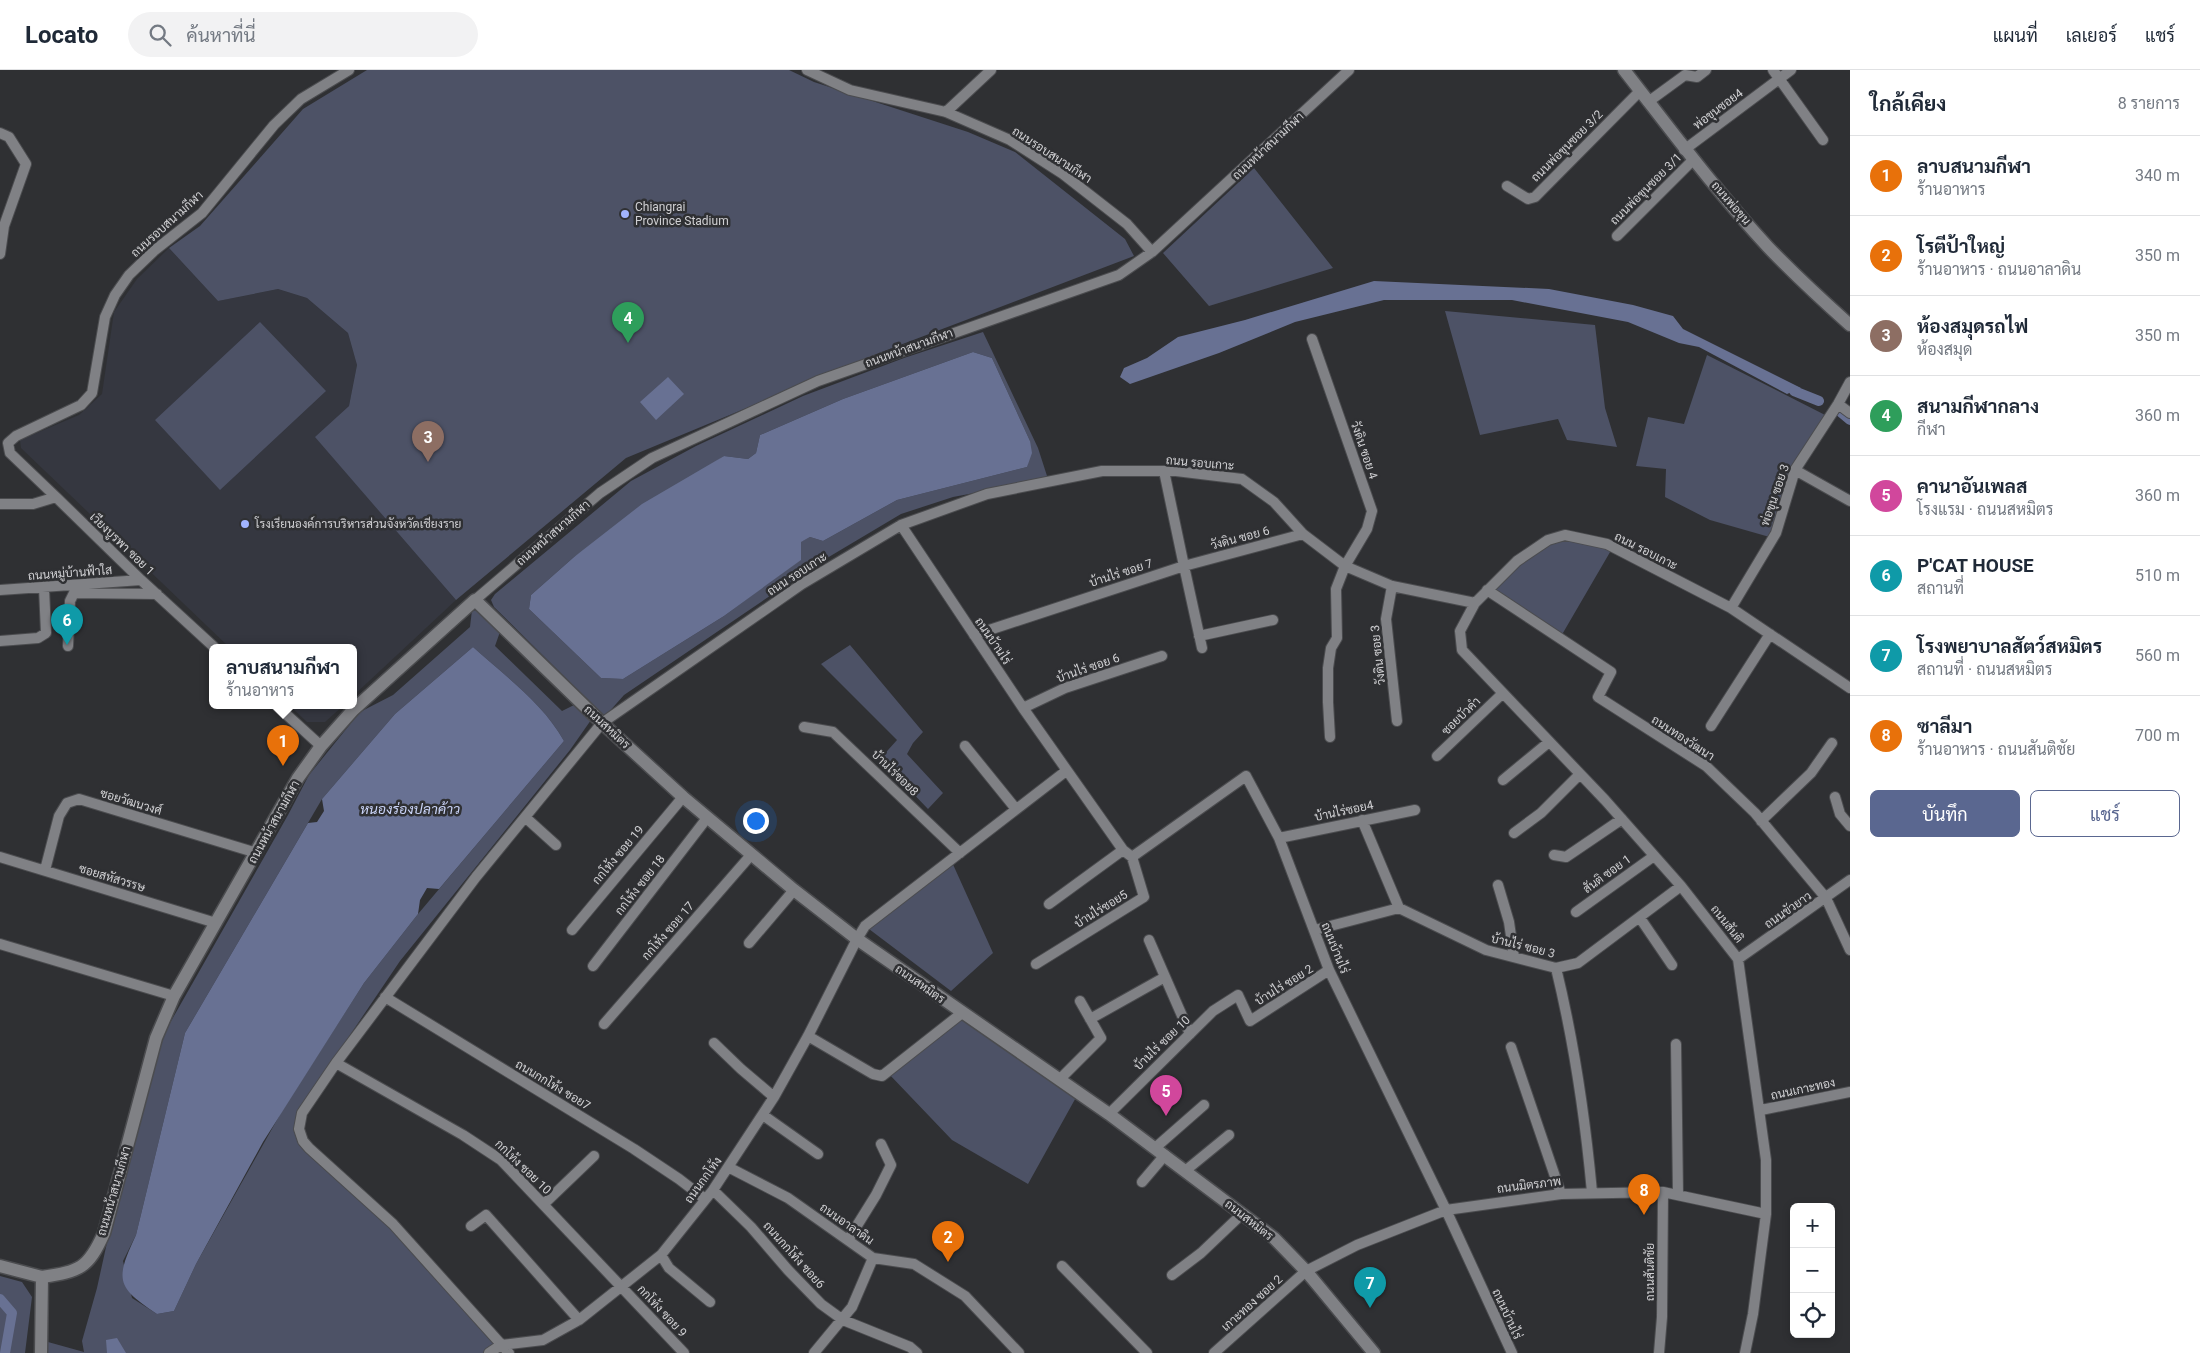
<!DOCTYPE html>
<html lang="th">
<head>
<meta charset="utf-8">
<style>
  :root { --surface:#fff; --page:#f2f2f3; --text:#1f2937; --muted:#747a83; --line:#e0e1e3; --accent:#5a6790 }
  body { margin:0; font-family:Roboto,Sarabun,sans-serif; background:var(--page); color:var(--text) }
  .controls { position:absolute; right:15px; bottom:15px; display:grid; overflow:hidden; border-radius:8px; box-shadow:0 2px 8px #0003 }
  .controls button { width:45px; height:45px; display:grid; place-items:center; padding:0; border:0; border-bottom:1px solid var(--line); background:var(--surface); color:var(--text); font:25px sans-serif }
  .you { position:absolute; left:755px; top:750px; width:18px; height:18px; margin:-12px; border:4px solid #fff; border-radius:50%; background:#1a73e8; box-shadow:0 0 0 8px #1a73e833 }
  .badge { display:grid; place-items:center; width:32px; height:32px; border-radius:50%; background:var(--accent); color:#fff; font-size:16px; font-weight:700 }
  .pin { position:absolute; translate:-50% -41px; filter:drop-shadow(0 1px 2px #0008) }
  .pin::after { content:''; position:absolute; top:26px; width:18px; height:15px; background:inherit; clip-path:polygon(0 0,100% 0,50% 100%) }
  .popup { position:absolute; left:209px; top:574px; width:148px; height:65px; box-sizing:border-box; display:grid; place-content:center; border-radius:8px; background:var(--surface); filter:drop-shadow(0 1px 4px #0005); font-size:16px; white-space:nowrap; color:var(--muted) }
  .popup b { font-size:19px; color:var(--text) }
  .popup::after { content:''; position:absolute; left:50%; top:100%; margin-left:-10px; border:10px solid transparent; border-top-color:var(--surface) }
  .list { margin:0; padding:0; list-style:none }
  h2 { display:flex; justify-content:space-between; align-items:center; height:65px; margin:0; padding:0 20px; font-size:21px }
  h2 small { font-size:16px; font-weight:400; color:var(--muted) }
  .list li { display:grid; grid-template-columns:32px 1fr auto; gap:15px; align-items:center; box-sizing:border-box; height:80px; padding:0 20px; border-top:1px solid var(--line) }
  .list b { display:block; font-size:19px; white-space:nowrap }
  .list p { margin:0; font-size:16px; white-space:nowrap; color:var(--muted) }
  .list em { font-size:16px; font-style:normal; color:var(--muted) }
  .actions { display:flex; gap:10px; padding:15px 20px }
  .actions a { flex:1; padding:11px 0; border:1px solid var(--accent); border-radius:8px; text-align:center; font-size:18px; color:var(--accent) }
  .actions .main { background:var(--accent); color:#fff }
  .icon { flex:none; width:28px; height:28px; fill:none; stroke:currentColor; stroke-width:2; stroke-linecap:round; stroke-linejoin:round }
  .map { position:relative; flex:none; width:1850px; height:1283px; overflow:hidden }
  header { display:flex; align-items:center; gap:30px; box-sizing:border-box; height:70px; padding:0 25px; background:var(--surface); border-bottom:1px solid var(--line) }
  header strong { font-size:24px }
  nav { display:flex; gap:28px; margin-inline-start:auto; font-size:18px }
  .search { width:350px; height:45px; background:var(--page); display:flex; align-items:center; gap:12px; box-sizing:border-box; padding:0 18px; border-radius:28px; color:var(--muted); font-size:19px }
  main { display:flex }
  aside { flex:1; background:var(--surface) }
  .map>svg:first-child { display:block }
  .built { fill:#353740 }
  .green { fill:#4d5266; fill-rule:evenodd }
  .water { fill:#687193 }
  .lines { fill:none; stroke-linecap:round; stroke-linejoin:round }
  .canal { stroke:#687193; stroke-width:10 }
  .street-casing { stroke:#4b4c4f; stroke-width:12 }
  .secondary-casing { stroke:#4b4c4f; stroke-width:15 }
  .street { stroke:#808185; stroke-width:10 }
  .secondary { stroke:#808185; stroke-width:12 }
  .poi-dot { fill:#a1b3fd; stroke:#2f3033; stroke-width:2 }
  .labels { text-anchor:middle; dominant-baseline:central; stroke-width:5; stroke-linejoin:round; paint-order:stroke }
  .street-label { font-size:12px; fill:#d1d1d4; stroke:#2f3033 }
  .poi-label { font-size:12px; fill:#d1d1d4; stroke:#2f3033; text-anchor:start }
  .water-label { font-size:14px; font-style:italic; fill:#ccd6fa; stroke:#2f3033 }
</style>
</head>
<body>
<header>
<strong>Locato</strong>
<div class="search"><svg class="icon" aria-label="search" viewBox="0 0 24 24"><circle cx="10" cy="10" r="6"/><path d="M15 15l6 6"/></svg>ค้นหาที่นี่</div>
<nav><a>แผนที่</a><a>เลเยอร์</a><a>แชร์</a></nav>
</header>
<main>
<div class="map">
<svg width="1850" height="1283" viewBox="0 0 1850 1283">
  <rect width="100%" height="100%" fill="#2f3033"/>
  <!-- built -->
  <path class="built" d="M169 178 218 231 278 219 307 228 348 263 357 295 349 336 316 367 456 530 353 626V577H229L21 378 20 370 79 345 102 324 114 242 137 209Z
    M289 635H344L325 652H307Z"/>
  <!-- green -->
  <path class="green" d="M367 0H789L814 12 968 62 1015 82 1125 169 1134 186 879 283 626 388 456 530 315 367 349 336 357 295 348 263 307 228 278 219 218 231 169 178 200 156 303 39Z
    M1254 98 1333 198 1209 236 1163 183Z
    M1445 241 1595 255 1605 338 1617 377 1567 370 1558 349 1480 365Z
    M260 252 326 321 220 420 155 350Z
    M983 262 1038 378 1048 409 953 427 901 444 817 494 624 625 608 643 603 645 494 537 491 530 495 524 631 411 696 376 803 326 904 288ZM973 282 992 288 1030 371 1027 397 897 430 823 471 810 467 800 472V490L724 546 623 609 601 608 529 539 531 525 574 487 724 386 748 389 756 383 760 365 843 329Z
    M1707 285 1829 347 1793 399 1773 468 1710 450 1665 427 1666 399 1636 396 1648 347 1684 354Z
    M1565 465 1613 477 1560 568 1487 520 1517 491Z
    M472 540 477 541 501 559 495 576 562 641 576 634 591 650 570 680 400 891 298 1042 305 1074 393 1154 501 1275 492 1283H47L48 1272 84 1282 82 1271 97 1218 108 1168 162 967 288 745 309 705 360 642 393 625 470 557ZM473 577C505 606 543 633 564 671L418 844 364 913 282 1041 196 1194 174 1241 157 1244 132 1228 123 1191 136 1165 185 963 322 729 395 644Z
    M850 575 923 662 913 673 907 684 943 723 928 739 880 689 897 670 821 594Z
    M951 790 993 883 951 921 865 856Z
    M962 943 1079 1022 1028 1114 952 1070 888 1003Z
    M0 1206 22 1212 32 1227 25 1283H0Z"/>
  <!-- water -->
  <path class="water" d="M1374 211 1549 219 1633 235 1673 246 1683 259 1801 318 1787 324 1699 277 1679 273 1628 252 1512 230H1384L1295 252 1219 283 1130 314 1120 307 1124 298 1147 288 1178 267 1245 250Z
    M973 282 992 288 1030 371 1032 383 1027 397 897 430 823 471 810 467 801 472V490L724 546 623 609 601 608 529 539 531 525 574 487 642 434 724 386 748 389 756 383 760 365 843 329Z
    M668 307 684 324 656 350 640 332Z
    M473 577C505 606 543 633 564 671L439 819 427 818 420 830 418 844 364 913 263 1072 196 1194 174 1241 157 1244C116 1217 115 1210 136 1165L185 963 308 753 317 752 324 741 322 729 395 644Z
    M117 1268 126 1283H107L106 1270Z"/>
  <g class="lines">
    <!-- canal -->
    <path class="canal" d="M1794 321 1819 331
      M1838 340 1850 350
      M0 1229 12 1243 5 1283"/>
    <defs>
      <path id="street" d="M807 0 850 20 946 42 1010 70 1063 104 1127 154 1152 182
        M1773 0 1823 70
        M1648 32 1685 5 1697 7 1706 0
        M946 42 991 0
        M0 63 9 67 26 94 4 156 0 184
        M1684 80 1791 0
        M1507 116 1528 129 1535 127 1640 21
        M1617 166 1693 90
        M1312 269 1372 441 1367 459 1345 496 1336 519 1337 568 1331 578 1328 598V632L1330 667
        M1838 334 1850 343
        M1795 400 1850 431
        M56 427 10 383 8 373 16 366 81 335 92 323 105 247 115 225 129 205 155 180 202 143 274 55 301 29 349 0
        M0 434H33L56 427 141 510 214 577
        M901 455 1023 638 1123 780 1132 787 1246 706 1279 768 1329 900 1446 1140 1512 1283
        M1392 516 1386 549 1397 651
        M0 520 141 510
        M1487 520 1611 602 1598 627 1706 696 1755 743 1826 828 1850 880
        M475 530 600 423 652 388 818 311 1119 205 1152 182 1349 0
        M1475 533 1460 561 1462 580 1605 730 1681 816 1738 889 1766 1090V1144L1753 1244 1745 1283
        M1731 538 1776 463 1795 400 1838 334 1850 312
        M974 565 1184 496 1164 401
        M1199 566 1273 550
        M0 571 38 568 46 563 44 518
        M68 576 70 531 74 523 157 524
        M1202 578 1184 496 1303 464
        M276 635 321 676
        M1023 638 1065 618 1162 586
        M1711 656 1770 564
        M804 657 833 662 960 783
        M965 676 1016 739
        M1437 686 1502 624
        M1503 710 1549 672
        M1835 727 1840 744 1850 756
        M525 747 556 775
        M1362 750 1399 838
        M1761 751 1811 703 1832 673
        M1514 763 1541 743 1580 704
        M1279 768 1415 740
        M1554 785 1566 787 1622 749
        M0 787 216 853
        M45 800 59 746 67 733 79 729 257 783
        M1498 815 1509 852 1514 887
        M1049 834 1123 780
        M1576 842 1654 786
        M1640 848 1672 895
        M572 860 683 727
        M1315 860 1399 838 1486 880 1556 898 1578 893 1681 816
        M1149 870 1190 964
        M749 873 794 820
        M0 874 174 926
        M1738 889 1850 810
        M1036 894 1144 827 1132 787
        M593 896 707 748
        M1556 898C1574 972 1585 1046 1592 1122
        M385 927 634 1079 679 1109 705 1129
        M1090 949 1165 907
        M604 954 751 785
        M808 966 873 1004 882 1006 962 943
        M714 973 741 999 774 1027
        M1676 974 1678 1124
        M1511 977 1561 1124
        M336 993 463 1065 501 1090 684 1283
        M1060 1009 1101 968 1080 931
        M1761 1040 1850 1022
        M1109 1044 1213 941 1238 925 1250 951 1329 900
        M763 1045 818 1084
        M1155 1078 1204 1035
        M728 1097 788 1128 873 1188 914 1194 965 1226 1019 1283
        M1185 1101 1229 1065
        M1142 1112 1165 1085
        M713 1120 751 1157 788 1200 821 1234 843 1250 910 1277 917 1283
        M544 1134 594 1086
        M471 1156 486 1145 579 1250
        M848 1170 876 1125 891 1095 881 1074
        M661 1185 669 1198 710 1232
        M1062 1196 1147 1283
        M1172 1205 1201 1183 1242 1144
        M489 1283 501 1275 543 1270 579 1250 661 1185 713 1120 774 1027 808 966 857 869 865 856 1066 701
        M509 1283 393 1154 309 1078 303 1071 299 1059 302 1043 336 993 476 807 602 653 802 514 901 455 987 424 1102 401H1176L1242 409 1274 432 1303 464 1345 496 1392 516 1475 533 1517 491 1548 470 1565 465 1607 474 1731 538 1850 618
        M814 1283 852 1237 873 1188
        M1214 1283 1306 1201 1357 1175 1446 1140 1561 1124 1663 1122 1766 1144
        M1659 1283 1662 1247 1663 1122"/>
      <path id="secondary" d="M1624 0C1671 60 1716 121 1768 177 1794 204 1822 230 1850 255
        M0 1196 42 1207 41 1283
        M42 1207C80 1201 88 1199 104 1163L156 968 174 926 298 708 321 676 353 640 475 530 602 653 683 727 794 820 857 869 1109 1044 1274 1168 1306 1201 1374 1283"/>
    </defs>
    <!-- street casing -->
    <use href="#street" class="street-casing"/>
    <!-- secondary casing -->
    <use href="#secondary" class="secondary-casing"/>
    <!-- street -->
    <use href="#street" class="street"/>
    <!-- secondary -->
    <use href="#secondary" class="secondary"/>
  </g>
  <!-- markers -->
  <g class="poi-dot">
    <circle cx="625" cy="144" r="5"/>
    <circle cx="245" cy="454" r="5"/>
  </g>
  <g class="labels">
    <!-- street labels -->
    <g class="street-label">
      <text transform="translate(1718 39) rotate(-37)">พ่อขุนซอย4</text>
      <text transform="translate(1268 76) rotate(-43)">ถนนหน้าสนามกีฬา</text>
      <text transform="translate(1567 76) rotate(-45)">ถนนพ่อขุนซอย 3/2</text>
      <text transform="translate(1052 85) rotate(33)">ถนนรอบสนามกีฬา</text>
      <text transform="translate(1646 119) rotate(-45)">ถนนพ่อขุนซอย 3/1</text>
      <text transform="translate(1731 133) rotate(49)">ถนนพ่อขุน</text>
      <text transform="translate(167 154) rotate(-42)">ถนนรอบสนามกีฬา</text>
      <text transform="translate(909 278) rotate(-20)">ถนนหน้าสนามกีฬา</text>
      <text transform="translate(1364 380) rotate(71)">วังดิน ซอย 4</text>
      <text transform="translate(1200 393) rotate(5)">ถนน รอบเกาะ</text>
      <text transform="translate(1775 425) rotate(-71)">พ่อขุน ซอย 3</text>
      <text transform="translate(553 463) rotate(-41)">ถนนหน้าสนามกีฬา</text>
      <text transform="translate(1240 468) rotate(-15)">วังดิน ซอย 6</text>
      <text transform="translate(122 474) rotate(44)">เวียงบูรพา ซอย 1</text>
      <text transform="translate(1646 481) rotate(27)">ถนน รอบเกาะ</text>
      <text transform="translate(70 503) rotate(-4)">ถนนหมู่บ้านฟ้าใส</text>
      <text transform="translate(1121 503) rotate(-18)">บ้านไร่ ซอย 7</text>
      <text transform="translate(797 504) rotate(-33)">ถนน รอบเกาะ</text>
      <text transform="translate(993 571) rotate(56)">ถนนบ้านไร่</text>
      <text transform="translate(1378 585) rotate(-96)">วังดิน ซอย 3</text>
      <text transform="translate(1088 598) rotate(-19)">บ้านไร่ ซอย 6</text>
      <text transform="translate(1461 646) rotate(-44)">ซอยบัวคำ</text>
      <text transform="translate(607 657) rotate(43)">ถนนสหมิตร</text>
      <text transform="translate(1683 668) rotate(33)">ถนนทองวัฒนา</text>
      <text transform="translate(895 703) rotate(44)">บ้านไร่ซอย8</text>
      <text transform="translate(131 732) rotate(17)">ซอยวัฒนวงศ์</text>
      <text transform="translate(1344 741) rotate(-12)">บ้านไร่ซอย4</text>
      <text transform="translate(274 752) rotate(-61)">ถนนหน้าสนามกีฬา</text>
      <text transform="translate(618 785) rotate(-50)">กกโท้ง ซอย 19</text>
      <text transform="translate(1607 804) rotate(-36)">สันติ ซอย 1</text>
      <text transform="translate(112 808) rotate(17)">ซอยสหัสวรรษ</text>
      <text transform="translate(640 815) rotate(-52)">กกโท้ง ซอย 18</text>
      <text transform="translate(1101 839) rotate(-32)">บ้านไร่ซอย5</text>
      <text transform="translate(1788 840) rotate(-35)">ถนนขัวยาว</text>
      <text transform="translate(1727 854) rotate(52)">ถนนสันติ</text>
      <text transform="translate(668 861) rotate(-49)">กกโท้ง ซอย 17</text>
      <text transform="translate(1523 876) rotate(14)">บ้านไร่ ซอย 3</text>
      <text transform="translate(1335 878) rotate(68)">ถนนบ้านไร่</text>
      <text transform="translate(920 914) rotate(35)">ถนนสหมิตร</text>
      <text transform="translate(1284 915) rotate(-32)">บ้านไร่ ซอย 2</text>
      <text transform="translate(1162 973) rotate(-44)">บ้านไร่ ซอย 10</text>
      <text transform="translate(553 1015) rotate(31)">ถนนกกโท้ง ซอย7</text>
      <text transform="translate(1803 1019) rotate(-12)">ถนนเกาะทอง</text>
      <text transform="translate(523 1097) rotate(44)">กกโท้ง ซอย 10</text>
      <text transform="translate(703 1110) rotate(-54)">ถนนกกโท้ง</text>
      <text transform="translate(1529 1115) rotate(-7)">ถนนมิตรภาพ</text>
      <text transform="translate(114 1121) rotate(-74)">ถนนหน้าสนามกีฬา</text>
      <text transform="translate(1249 1150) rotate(38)">ถนนสหมิตร</text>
      <text transform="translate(847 1154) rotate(35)">ถนนอาลาดิน</text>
      <text transform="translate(794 1185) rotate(48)">ถนนกกโท้ง ซอย6</text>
      <text transform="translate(1650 1202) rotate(-90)">ถนนสันติชัย</text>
      <text transform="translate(1252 1233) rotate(-42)">เกาะทอง ซอย 2</text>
      <text transform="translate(662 1241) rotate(47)">กกโท้ง ซอย 9</text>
      <text transform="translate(1507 1244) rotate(65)">ถนนบ้านไร่</text>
    </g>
    <!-- poi labels -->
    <g class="poi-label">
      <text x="635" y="137">Chiangrai<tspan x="635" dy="14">Province Stadium</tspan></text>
      <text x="255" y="454">โรงเรียนองค์การบริหารส่วนจังหวัดเชียงราย</text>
    </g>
    <!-- water labels -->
    <g class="water-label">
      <text x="410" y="739">หนองร่องปลาค้าว</text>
    </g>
  </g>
</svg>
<div class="controls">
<button>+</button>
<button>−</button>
<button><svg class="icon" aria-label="locate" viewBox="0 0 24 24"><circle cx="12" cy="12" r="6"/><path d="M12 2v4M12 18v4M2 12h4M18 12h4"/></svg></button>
</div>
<div class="you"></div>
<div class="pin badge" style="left:283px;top:696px;background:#e8710a">1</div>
<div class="popup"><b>ลาบสนามกีฬา</b>ร้านอาหาร</div>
<div class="pin badge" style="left:948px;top:1192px;background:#e8710a">2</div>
<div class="pin badge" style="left:428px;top:392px;background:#8d6e63">3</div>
<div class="pin badge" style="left:628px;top:273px;background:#2e9e5b">4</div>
<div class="pin badge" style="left:1166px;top:1046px;background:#d1479c">5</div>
<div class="pin badge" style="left:67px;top:575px;background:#0f9aa8">6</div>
<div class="pin badge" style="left:1370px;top:1238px;background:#0f9aa8">7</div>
<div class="pin badge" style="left:1644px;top:1145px;background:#e8710a">8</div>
</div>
<aside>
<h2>ใกล้เคียง<small>8 รายการ</small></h2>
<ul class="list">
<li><span class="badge" style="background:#e8710a">1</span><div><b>ลาบสนามกีฬา</b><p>ร้านอาหาร</p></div><em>340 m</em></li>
<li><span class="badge" style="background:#e8710a">2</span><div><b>โรตีป้าใหญ่</b><p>ร้านอาหาร · ถนนอาลาดิน</p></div><em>350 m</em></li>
<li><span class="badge" style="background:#8d6e63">3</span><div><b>ห้องสมุดรถไฟ</b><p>ห้องสมุด</p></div><em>350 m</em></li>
<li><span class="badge" style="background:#2e9e5b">4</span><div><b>สนามกีฬากลาง</b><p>กีฬา</p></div><em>360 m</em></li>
<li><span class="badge" style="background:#d1479c">5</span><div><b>คานาอันเพลส</b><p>โรงแรม · ถนนสหมิตร</p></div><em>360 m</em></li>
<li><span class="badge" style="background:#0f9aa8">6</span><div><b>P'CAT HOUSE</b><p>สถานที่</p></div><em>510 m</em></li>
<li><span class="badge" style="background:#0f9aa8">7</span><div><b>โรงพยาบาลสัตว์สหมิตร</b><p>สถานที่ · ถนนสหมิตร</p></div><em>560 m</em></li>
<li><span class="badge" style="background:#e8710a">8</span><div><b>ซาลีมา</b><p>ร้านอาหาร · ถนนสันติชัย</p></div><em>700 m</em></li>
</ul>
<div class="actions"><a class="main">บันทึก</a><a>แชร์</a></div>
</aside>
</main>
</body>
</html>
